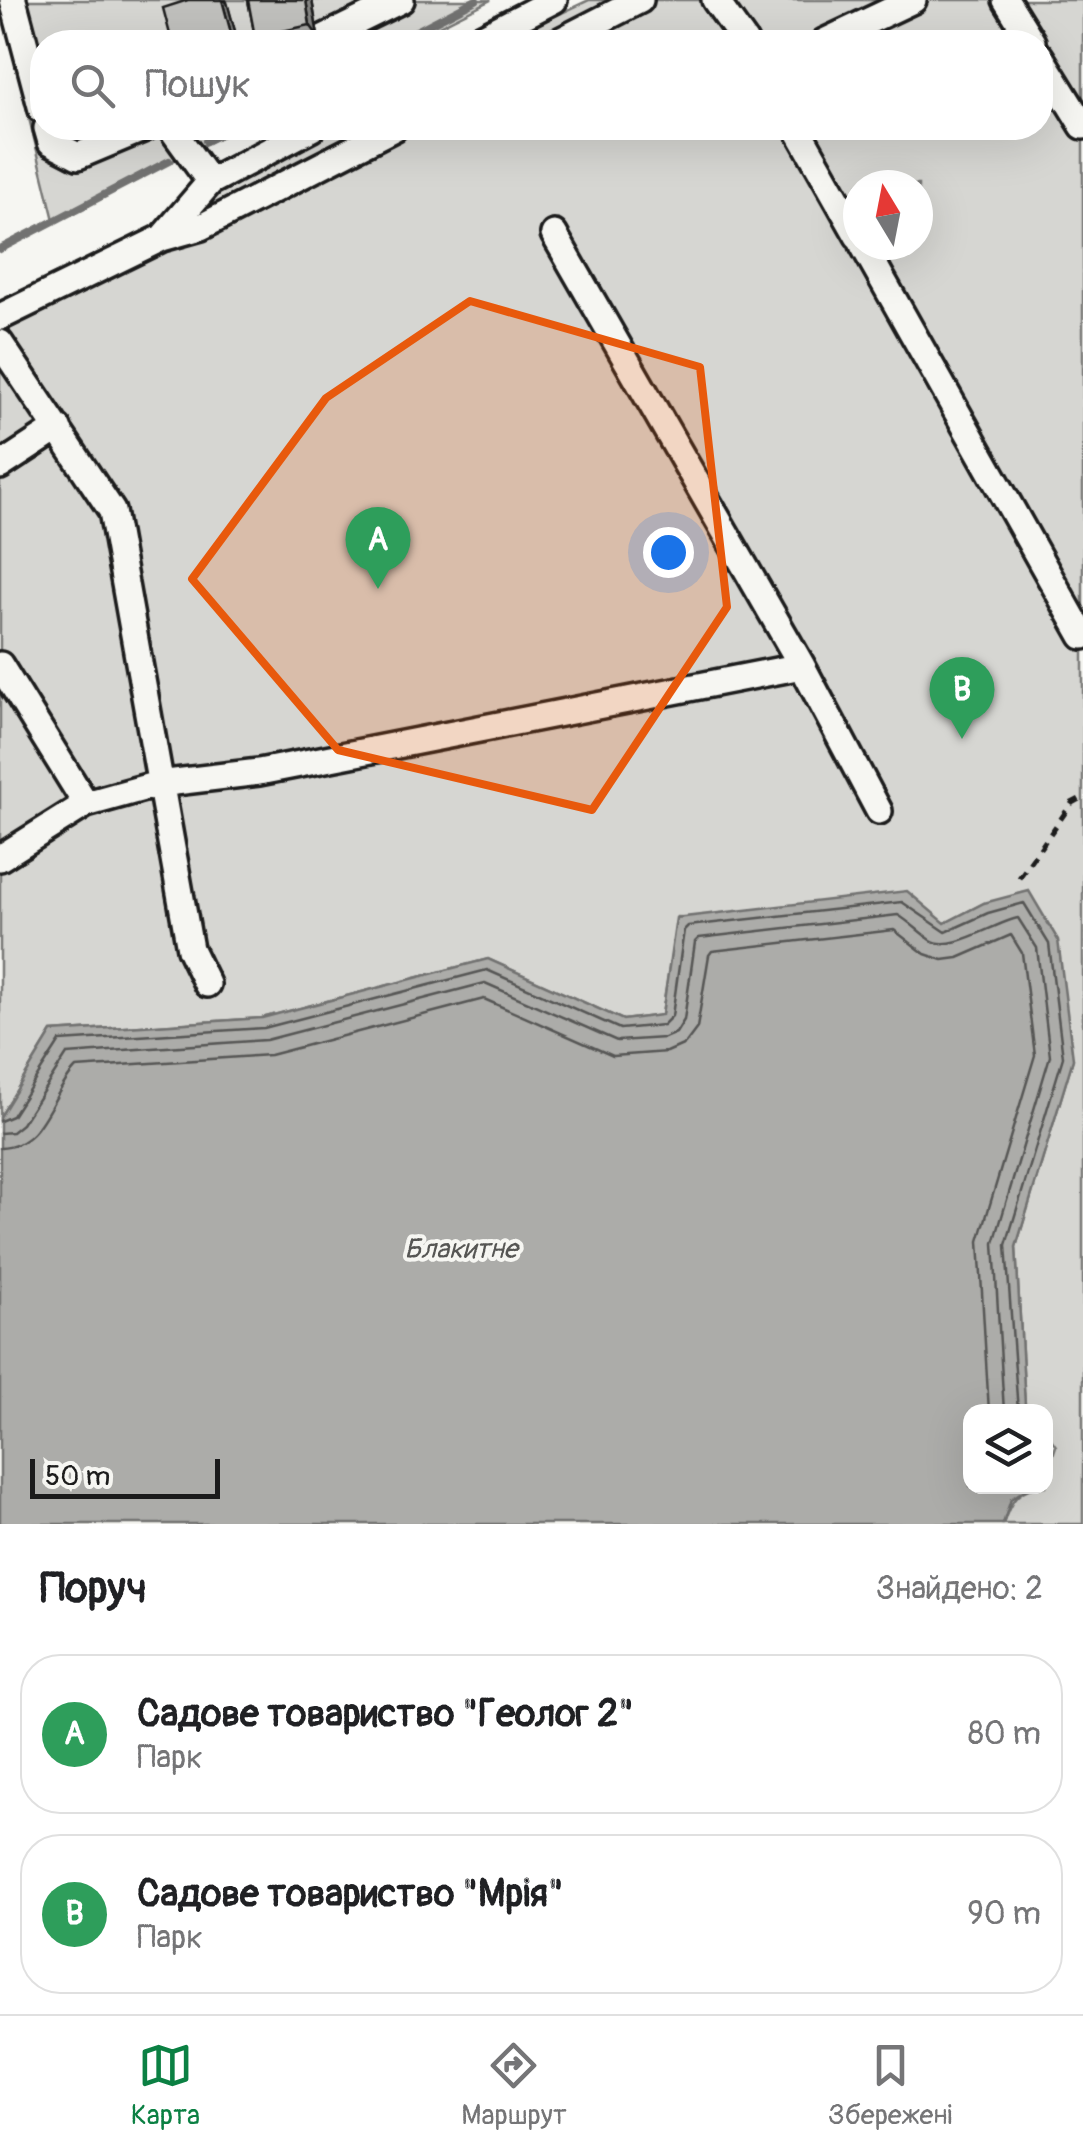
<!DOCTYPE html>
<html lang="uk">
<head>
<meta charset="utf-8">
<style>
  :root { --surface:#fff; --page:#f2f2f2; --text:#202124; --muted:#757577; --line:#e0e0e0; --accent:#0b8043 }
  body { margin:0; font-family:Pangolin,sans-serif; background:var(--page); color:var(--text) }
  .controls { position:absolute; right:30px; bottom:30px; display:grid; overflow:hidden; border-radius:20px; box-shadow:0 10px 40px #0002 }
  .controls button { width:90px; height:90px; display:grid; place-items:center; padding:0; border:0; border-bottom:2px solid var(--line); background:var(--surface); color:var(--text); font:50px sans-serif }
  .compass { position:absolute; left:843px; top:170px; width:90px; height:90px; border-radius:50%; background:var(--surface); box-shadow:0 10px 40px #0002; rotate:350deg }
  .scale { position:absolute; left:30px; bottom:25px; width:190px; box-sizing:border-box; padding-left:10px; border:5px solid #1c1c1c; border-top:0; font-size:28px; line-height:35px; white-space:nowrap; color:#1c1c1c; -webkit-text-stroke:8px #f6f6f2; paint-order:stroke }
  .you { position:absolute; left:668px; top:552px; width:35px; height:35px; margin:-25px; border:8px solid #fff; border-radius:50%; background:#1a73e8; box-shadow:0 0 0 15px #1a73e833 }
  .badge { display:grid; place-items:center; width:65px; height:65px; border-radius:50%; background:var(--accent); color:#fff; font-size:32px; font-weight:700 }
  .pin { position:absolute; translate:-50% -82px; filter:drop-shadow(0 2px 5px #0008) }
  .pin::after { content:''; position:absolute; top:52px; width:35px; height:30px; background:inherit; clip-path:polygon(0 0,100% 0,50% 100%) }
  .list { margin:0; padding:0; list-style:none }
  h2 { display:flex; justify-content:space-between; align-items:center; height:130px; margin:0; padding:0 40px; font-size:42px }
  h2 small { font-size:32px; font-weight:400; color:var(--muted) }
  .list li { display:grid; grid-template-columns:65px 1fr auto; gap:30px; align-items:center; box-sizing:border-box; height:160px; margin:0 20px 20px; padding:0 20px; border:2px solid var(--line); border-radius:40px }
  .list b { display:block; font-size:38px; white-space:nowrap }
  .list p { margin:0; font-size:32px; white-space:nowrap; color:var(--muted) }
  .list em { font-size:32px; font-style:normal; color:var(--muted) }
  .icon { flex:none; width:55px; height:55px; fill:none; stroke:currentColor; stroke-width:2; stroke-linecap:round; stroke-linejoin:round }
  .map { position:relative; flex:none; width:1083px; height:1524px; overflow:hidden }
  .search { position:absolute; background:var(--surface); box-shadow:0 10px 40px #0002; left:30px; right:30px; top:30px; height:110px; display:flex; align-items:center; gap:25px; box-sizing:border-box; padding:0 35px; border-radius:40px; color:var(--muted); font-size:38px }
  .sheet { height:490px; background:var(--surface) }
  nav { display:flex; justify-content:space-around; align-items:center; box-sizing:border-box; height:140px; border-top:2px solid var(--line); background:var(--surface); font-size:28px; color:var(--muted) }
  nav a { display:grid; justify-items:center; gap:5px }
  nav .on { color:var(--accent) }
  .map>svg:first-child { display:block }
  .green { fill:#d6d6d2; stroke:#797977; stroke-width:2.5; fill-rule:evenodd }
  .water { fill:#acaca9; stroke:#727271; stroke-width:2.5 }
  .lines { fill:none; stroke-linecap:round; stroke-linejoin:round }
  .shore { stroke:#565654; stroke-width:2.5 }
  .stream { stroke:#727271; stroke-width:8 }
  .minor-casing { stroke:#1c1c1c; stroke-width:32 }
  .path { stroke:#1c1c1c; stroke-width:5; stroke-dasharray:10 8; stroke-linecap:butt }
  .minor { stroke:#f6f6f2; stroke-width:25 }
  .wall { fill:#a5a5a3; stroke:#1c1c1c; stroke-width:2.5 }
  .shaded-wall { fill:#868684; stroke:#1c1c1c; stroke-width:2.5 }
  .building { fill:#c0c0bd; stroke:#1c1c1c; stroke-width:2.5 }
  .marked { fill:#e8590c; fill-opacity:0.2; stroke:#e8590c; stroke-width:8; stroke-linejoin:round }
  .labels { text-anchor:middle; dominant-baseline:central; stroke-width:8; stroke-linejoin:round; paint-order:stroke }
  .water-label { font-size:28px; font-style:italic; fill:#565654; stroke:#f6f6f2 }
</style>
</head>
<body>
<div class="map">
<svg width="1083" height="1524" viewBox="0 0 1083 1524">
  <rect width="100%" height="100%" fill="#f6f6f2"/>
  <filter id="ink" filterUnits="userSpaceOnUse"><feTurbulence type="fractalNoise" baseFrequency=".01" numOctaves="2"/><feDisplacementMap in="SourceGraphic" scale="20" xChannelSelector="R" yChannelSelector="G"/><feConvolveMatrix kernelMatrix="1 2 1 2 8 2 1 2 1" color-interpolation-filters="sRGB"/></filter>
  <g filter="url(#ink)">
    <!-- green -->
    <path class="green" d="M0 0H491L407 42H42V128H238L54 220Z
      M589 0H1083V1524H1003C1011 1500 1018 1487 1046 1486V1476L1056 1446 1046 1432V1412L1030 1411 1025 1405 1016 1247 1073 1059 984 903 945 923 677 917 662 1015 623 1020 488 959 262 1018 52 1032 0 1117V317L162 238 210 182 323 128H1040V42H500ZM858 185H918V245H858Z"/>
    <!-- water -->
    <path class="water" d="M907 891 945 923 984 903 1029 891 1058 940 1073 1059 1016 1247 1025 1405 1030 1411 970 1412V1486L1029 1487 1011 1499 1003 1524H0V1117L52 1032 262 1018 488 959 623 1020 662 1015 676 918Z"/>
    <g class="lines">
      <!-- shore -->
      <path class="shore" d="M0 1121 12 1116 60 1041 264 1028 487 970 620 1029 663 1025 672 1016 684 930 688 926 902 902 946 932 988 913 1024 903 1049 944 1063 1057 1006 1245 1018 1412
        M0 1133 12 1132 22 1124 67 1054 266 1040 485 983 617 1041 664 1038 676 1033 684 1020 695 942 699 938 898 915C910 922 920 933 931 940 951 953 994 923 1018 918L1037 948 1050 1056 994 1243 1004 1412
        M0 1148C44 1147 50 1094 76 1068L270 1055 484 999 613 1056 667 1052 685 1044 697 1028 709 955 712 951 894 930 925 954 943 960 958 958 1011 935 1022 953 1035 1055 979 1241 989 1412"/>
      <!-- stream -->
      <path class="stream" d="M395 42 476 0
        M206 141 232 128
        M0 249 169 161"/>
      <defs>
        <path id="minor" d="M13 0 42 110
          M715 0 745 42
          M1006 0 1032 42
          M315 42 401 0
          M473 42 554 0
          M558 42 640 0
          M824 42 913 0
          M1040 56 1083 126
          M47 128 51 142 78 156 145 128
          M171 128 210 182
          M797 128 858 236
          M554 234 802 666 879 811
          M162 238 201 227 394 128
          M863 245 1083 636
          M0 317 162 238 210 182 312 128
          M0 343 112 511 190 949 207 984
          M0 466 58 428
          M0 665 86 804
          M0 858 86 804 158 784 259 772 802 666"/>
      </defs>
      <!-- minor casing -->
      <use href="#minor" class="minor-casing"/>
      <!-- path -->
      <path class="path" d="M1019 878 1072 803 1083 797"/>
      <!-- minor -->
      <use href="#minor" class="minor"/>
    </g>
    <!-- wall -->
    <path class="wall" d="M188 0H226L238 42H172Z
      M248 0H312L318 36 291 42H259L255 37Z"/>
    <!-- shaded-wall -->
    <path class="shaded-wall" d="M222 0 227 2 238 42 231 33Z
      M306 0H312L318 36 310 25Z"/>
    <!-- building -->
    <path class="building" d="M188 0H222L231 33 201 42H172L163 8Z
      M248 0H306L310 25 255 37Z"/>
  </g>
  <!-- marked area -->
  <path class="marked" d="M470 301 700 367 727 607 592 810 338 750 192 579 326 398Z"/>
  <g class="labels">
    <!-- water labels -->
    <g class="water-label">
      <text x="461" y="1249">Блакитне</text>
    </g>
  </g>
</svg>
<div class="controls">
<button><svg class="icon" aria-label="layers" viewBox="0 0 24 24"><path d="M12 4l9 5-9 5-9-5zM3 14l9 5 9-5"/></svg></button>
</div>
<svg class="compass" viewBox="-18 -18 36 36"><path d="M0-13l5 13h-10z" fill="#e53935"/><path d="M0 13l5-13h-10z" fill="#757577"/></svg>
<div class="scale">50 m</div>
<div class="you"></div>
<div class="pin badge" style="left:378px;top:589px;background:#2e9e5b">A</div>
<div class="pin badge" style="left:962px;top:739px;background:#2e9e5b">B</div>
<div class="search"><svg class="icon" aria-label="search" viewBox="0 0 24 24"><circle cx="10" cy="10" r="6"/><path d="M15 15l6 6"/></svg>Пошук</div>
</div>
<section class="sheet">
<h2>Поруч<small>Знайдено: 2</small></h2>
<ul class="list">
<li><span class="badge" style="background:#2e9e5b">A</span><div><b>Садове товариство &quot;Геолог 2&quot;</b><p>Парк</p></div><em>80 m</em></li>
<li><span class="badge" style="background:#2e9e5b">B</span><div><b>Садове товариство &quot;Мрія&quot;</b><p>Парк</p></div><em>90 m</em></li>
</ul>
</section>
<nav>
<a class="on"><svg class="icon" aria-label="map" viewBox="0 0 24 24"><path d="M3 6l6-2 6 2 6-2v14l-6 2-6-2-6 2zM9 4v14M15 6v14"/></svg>Карта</a>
<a><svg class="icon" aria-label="directions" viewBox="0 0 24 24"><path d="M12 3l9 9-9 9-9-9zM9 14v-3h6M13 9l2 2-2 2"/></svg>Маршрут</a>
<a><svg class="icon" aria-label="saved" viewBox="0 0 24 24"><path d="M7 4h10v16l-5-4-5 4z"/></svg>Збережені</a>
</nav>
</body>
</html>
